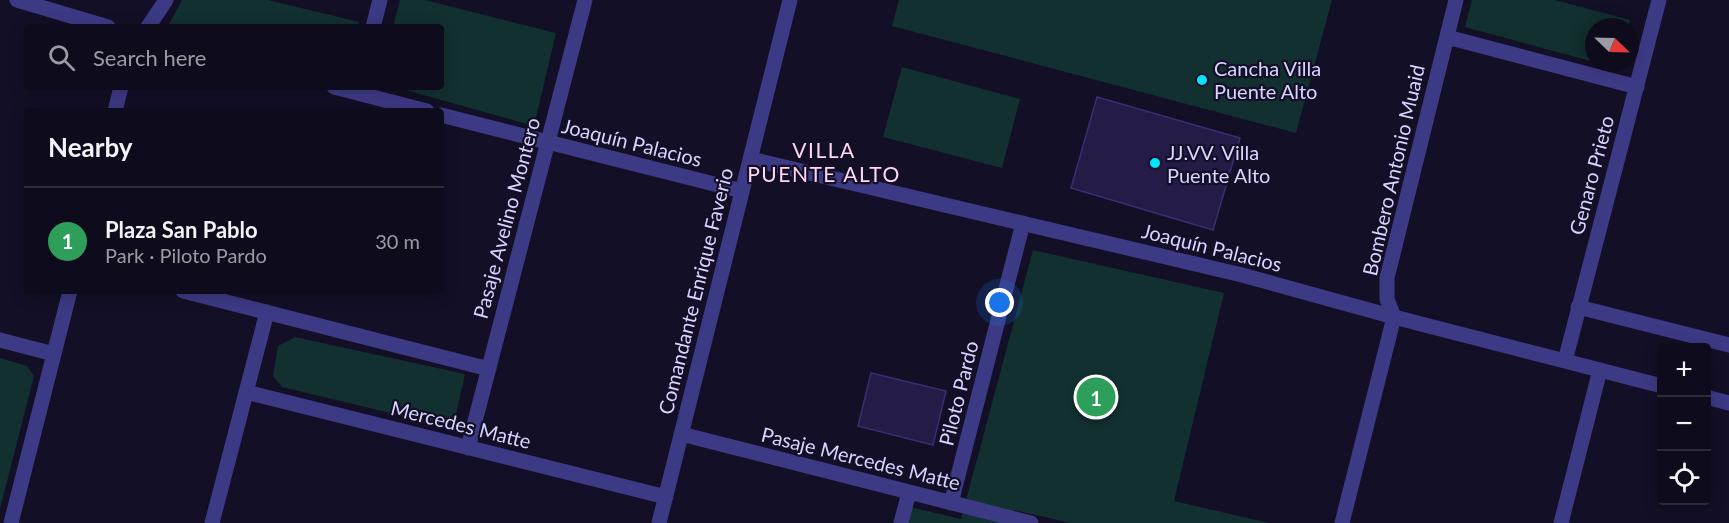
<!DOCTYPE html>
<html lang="en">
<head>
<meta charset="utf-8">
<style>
	:root { --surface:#0e0b1c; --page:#171425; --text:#f1f3f6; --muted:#9b9ba3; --line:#2e2b3b; --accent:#00e5ff }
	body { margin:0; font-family:Lato,sans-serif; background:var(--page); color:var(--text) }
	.controls { position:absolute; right:18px; bottom:18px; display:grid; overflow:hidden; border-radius:6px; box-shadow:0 3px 15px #0003 }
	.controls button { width:54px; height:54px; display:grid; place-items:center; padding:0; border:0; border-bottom:2px solid var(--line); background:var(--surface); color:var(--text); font:30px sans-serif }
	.compass { position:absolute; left:1585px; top:18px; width:54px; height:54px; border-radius:50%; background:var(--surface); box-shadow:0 3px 15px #0003; rotate:113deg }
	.you { position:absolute; left:1000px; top:303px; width:21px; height:21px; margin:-15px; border:4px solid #fff; border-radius:50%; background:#1a73e8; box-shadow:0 0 0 9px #1a73e833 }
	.badge { display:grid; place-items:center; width:39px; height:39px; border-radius:50%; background:var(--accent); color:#fff; font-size:20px; font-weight:700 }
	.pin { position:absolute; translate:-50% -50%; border:3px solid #fff; box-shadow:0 2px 6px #0006 }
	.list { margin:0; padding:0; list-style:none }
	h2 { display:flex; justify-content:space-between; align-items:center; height:78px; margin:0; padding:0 24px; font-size:26px }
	h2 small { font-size:20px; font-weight:400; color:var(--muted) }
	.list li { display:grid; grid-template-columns:39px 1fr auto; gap:18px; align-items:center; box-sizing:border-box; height:108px; padding:0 24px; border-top:2px solid var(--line) }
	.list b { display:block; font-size:22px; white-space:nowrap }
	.list p { margin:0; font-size:20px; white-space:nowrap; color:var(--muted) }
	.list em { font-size:20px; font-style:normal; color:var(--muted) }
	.icon { flex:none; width:33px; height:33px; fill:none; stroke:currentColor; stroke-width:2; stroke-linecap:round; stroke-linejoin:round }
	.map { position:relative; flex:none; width:1729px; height:523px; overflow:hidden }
	.search { position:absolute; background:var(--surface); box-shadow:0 3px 15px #0003; left:24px; top:24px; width:420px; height:66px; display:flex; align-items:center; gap:15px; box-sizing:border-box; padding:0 21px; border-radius:6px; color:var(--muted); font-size:22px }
	.panel { position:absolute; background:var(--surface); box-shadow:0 3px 15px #0003; left:24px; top:108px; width:420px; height:186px; border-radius:6px }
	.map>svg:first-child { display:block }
</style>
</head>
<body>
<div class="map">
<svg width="1729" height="523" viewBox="0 0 1729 523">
	<rect width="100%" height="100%" fill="#130f26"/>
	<!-- green -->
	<path fill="#12302f" d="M182,0h86l91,22 -1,5 -190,-1z
		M400,0h25l131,33 -22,93 -139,-39h46v-60h-48z
		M899,0h433l-36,133 -404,-107z
		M1472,0h83l75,20 -2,7h-34v35l-129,-35z
		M902,67l118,32 -18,69 -119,-31z
		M1033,250l191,43 -50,208 95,22h-198l-57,-13 -4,13h-104l4,-16 51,12z
		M295,337l170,37 -12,54 -171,-41 -9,-11 5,-30z
		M0,358l27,8 7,10 -34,133z"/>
	<!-- building -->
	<path fill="#241b47" stroke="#3b2d73" stroke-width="1.5" d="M1097,97l143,41 -27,92 -142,-42z
		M871,373l75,18 -13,54 -75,-19z"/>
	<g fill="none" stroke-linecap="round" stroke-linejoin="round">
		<!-- minor -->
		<path stroke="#3d3a85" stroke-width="15" d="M17,0l91,27
			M148,27l18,-27
			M373,27l7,-27
			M1447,37l190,50
			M334,87l93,24
			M115,111l6,-24
			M441,115l301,76
			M750,159l492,116 152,42 268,69
			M183,291l306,78
			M1578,307l151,38
			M0,340l54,14
			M1565,361l94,-361
			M246,392l420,105
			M1706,397l23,6
			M681,434l350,89
			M468,448l117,-448
			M951,503l72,-280
			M11,523l59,-232
			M212,523l55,-211
			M659,523l131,-523
			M901,523l8,-31
			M1342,523l52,-206 -7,-18v-21l69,-278
			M1561,523l39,-153"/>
	</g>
	<!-- markers -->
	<g fill="#00e5ff" stroke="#130f26" stroke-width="2">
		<circle cx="1202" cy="80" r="6"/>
		<circle cx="1155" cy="163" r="6"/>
	</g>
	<g text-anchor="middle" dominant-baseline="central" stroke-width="4.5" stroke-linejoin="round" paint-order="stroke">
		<!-- poi labels -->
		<g font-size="20" fill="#d9d4ff" stroke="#130f26" text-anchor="start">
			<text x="1214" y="68">Cancha Villa<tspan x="1214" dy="23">Puente Alto</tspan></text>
			<text x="1167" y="152">JJ.VV. Villa<tspan x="1167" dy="23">Puente Alto</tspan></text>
		</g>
		<!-- street labels -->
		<g font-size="20" fill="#d9d4ff" stroke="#130f26">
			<text transform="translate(632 142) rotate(14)">Joaquín Palacios</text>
			<text transform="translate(1393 170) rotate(-77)">Bombero Antonio Muaid</text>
			<text transform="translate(1591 175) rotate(-75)">Genaro Prieto</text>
			<text transform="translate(506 218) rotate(-75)">Pasaje Avelino Montero</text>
			<text transform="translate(1212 247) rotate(14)">Joaquín Palacios</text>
			<text transform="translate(695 291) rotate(-76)">Comandante Enrique Faverio</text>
			<text transform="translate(958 393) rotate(-76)">Piloto Pardo</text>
			<text transform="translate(461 424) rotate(14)">Mercedes Matte</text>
			<text transform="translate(861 458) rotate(14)">Pasaje Mercedes Matte</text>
		</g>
		<!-- neighbourhood labels -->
		<g font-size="21" letter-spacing="1.5" fill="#ffd6f0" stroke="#130f26">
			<text x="824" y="149">VILLA<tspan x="824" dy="24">PUENTE ALTO</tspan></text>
		</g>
	</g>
</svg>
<div class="controls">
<button>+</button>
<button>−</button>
<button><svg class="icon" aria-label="locate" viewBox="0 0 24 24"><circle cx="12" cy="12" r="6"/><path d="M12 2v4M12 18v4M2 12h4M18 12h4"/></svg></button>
</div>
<svg class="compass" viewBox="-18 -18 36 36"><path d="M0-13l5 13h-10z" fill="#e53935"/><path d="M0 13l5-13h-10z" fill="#9b9ba3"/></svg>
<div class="you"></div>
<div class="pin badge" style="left:1096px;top:397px;background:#2e9e5b">1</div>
<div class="search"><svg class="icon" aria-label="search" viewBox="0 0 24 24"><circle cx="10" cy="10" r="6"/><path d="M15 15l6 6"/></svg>Search here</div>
<section class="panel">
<h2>Nearby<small></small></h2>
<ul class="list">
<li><span class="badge" style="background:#2e9e5b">1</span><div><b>Plaza San Pablo</b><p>Park · Piloto Pardo</p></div><em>30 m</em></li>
</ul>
</section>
</div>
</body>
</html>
